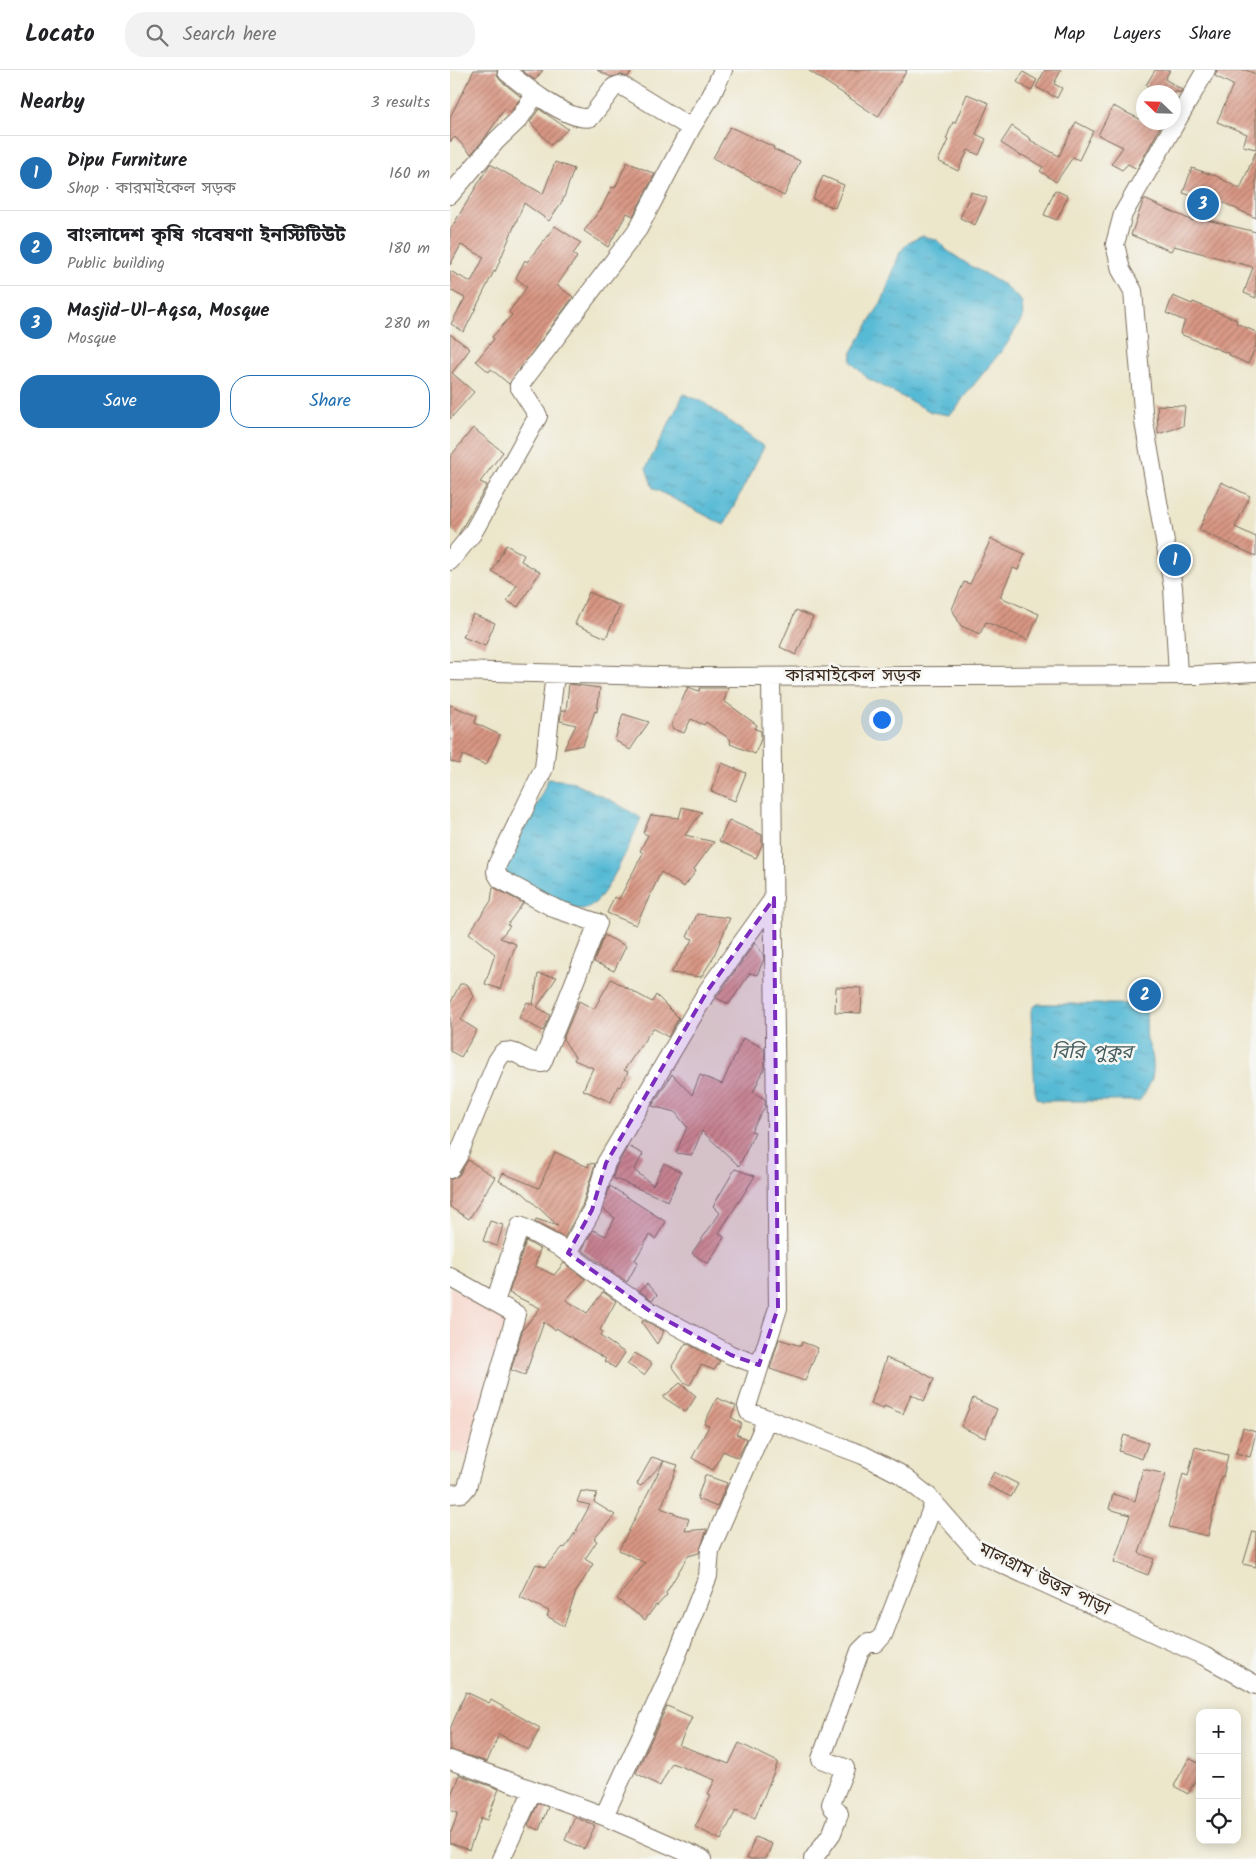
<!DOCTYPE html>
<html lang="en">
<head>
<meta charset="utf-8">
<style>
	:root { --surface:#fff; --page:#f2f2f2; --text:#202124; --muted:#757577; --line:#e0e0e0; --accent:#1f6fb2 }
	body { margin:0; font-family:Kalam,"Noto Sans Bengali",sans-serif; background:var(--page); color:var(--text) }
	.controls { position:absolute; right:15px; bottom:15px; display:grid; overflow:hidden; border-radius:10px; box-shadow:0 2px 12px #0003 }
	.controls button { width:45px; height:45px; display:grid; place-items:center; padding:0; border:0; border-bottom:1px solid var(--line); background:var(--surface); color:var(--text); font:25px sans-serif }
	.compass { position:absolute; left:686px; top:15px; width:45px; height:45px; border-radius:50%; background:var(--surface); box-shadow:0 2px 12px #0003; rotate:293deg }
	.you { position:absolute; left:431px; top:649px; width:18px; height:18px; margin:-12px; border:4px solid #fff; border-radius:50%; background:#1a73e8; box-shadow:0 0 0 8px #1a73e833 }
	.badge { display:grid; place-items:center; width:32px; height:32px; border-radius:50%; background:var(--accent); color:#fff; font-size:16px; font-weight:700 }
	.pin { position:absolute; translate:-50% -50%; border:2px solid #fff; box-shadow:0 1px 5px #0006 }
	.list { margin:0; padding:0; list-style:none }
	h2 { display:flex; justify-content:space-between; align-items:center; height:65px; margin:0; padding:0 20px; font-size:21px }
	h2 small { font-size:16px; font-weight:400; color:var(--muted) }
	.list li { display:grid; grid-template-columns:32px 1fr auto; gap:15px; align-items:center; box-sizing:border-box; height:75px; padding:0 20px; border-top:1px solid var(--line) }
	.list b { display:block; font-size:19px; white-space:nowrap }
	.list p { margin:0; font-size:16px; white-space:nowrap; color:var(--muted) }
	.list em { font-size:16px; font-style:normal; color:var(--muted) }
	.actions { display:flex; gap:10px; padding:15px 20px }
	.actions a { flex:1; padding:11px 0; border:1px solid var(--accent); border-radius:20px; text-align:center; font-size:18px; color:var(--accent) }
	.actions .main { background:var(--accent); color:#fff }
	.icon { flex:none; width:28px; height:28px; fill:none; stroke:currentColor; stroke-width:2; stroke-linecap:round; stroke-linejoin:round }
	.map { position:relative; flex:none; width:806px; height:1789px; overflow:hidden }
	header { display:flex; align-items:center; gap:30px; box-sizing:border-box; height:70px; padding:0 25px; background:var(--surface); border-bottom:1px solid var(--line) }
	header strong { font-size:24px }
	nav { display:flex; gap:28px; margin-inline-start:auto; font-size:18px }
	.search { width:350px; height:45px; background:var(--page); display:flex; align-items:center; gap:12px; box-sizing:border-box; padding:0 18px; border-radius:20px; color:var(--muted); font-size:19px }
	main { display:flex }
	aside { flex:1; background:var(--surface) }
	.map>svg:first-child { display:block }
</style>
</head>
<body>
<header>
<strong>Locato</strong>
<div class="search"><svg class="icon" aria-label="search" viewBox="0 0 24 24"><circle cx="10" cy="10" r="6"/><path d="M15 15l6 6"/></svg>Search here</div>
<nav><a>Map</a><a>Layers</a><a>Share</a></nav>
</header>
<main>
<aside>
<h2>Nearby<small>3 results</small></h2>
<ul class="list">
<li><span class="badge">1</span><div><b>Dipu Furniture</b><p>Shop · কারমাইকেল সড়ক</p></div><em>160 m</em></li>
<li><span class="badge">2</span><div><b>বাংলাদেশ কৃষি গবেষণা ইনস্টিটিউট</b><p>Public building</p></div><em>180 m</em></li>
<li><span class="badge">3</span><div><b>Masjid-Ul-Aqsa, Mosque</b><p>Mosque</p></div><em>280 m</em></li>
</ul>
<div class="actions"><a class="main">Save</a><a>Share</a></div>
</aside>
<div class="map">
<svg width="806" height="1789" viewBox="0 0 806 1789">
	<defs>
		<pattern id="water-ripples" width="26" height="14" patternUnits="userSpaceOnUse" patternTransform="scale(1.25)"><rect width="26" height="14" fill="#56bad5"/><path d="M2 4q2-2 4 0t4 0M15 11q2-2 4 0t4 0" fill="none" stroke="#4897ac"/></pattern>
		<pattern id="building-hatch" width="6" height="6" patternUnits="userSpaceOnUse" patternTransform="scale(1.25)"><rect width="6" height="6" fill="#d89683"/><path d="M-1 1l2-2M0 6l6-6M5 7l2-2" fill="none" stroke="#b07b6b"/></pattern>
	</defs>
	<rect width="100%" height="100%" fill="#f6f6f2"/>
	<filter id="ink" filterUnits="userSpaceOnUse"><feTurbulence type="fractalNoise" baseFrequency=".02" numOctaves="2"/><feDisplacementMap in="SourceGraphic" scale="10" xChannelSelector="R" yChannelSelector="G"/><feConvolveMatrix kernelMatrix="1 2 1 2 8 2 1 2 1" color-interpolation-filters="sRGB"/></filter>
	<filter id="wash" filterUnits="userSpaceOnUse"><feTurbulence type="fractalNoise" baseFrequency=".0096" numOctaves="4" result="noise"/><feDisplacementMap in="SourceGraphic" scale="20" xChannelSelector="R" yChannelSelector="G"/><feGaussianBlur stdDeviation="1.12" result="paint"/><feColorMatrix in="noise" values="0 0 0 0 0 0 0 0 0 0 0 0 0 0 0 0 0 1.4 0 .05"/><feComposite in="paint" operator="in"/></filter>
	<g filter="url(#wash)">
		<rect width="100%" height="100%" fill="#ece6cb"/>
		<!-- built -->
		<path fill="#f7d1c6" d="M0,1217l57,28 -40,142 -17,-6z"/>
		<!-- water -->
		<path fill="url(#water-ripples)" stroke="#48727a" d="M473,166l14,4 11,11 21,14 35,20 18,17 1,15 -16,27 -44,54 -6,10 -8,7 -18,-3 -64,-34 -16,-16 1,-10 31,-53 17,-47 9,-10z
			M234,324l19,8 61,45 -40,78 -71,-37 -7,-20z
			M98,709l22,2 44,21 27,16c-8,19 -35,83 -53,90 -3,1 -8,1 -12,1l-66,-29 -6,-10c13,-31 32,-60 44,-91z
			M588,934h107c3,11 0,23 2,35 2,8 6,15 6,23 2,15 -5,28 -14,39h-97l-5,-3 -2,-7 -4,-78 2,-6z"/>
		<g id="blocks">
			<!-- building -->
			<path fill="url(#building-hatch)" d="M24,0h23v5l3,5 21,17 -11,16 -5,-5 -20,30 -14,16 -16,-17 -5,5v-25z
				M71,0h22l-8,10z
				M147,0h35l-4,7 -6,-2 -11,2z
				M358,0h99l-29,47z
				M595,0h16l-7,14 8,4 -5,10 -21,-11z
				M705,0h15l-5,9 17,11 -1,2h-23l-12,-7z
				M767,0h29l10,4v75l-13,-3 4,-12 -30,-12 16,-37 -18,-9z
				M573,2l14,8 -6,11 -14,-9z
				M517,24l22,9 -13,31 10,5 -7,16 -11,-5 -10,21 -20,-10 10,-21 -2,-1 7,-17 2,1z
				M663,36l41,20 2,-4h7l-26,47 -9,-5 -6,6 -11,-6 12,-17 -25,-12z
				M89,39l29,20 -17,16 -21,-23z
				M626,52l17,9 -14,29 -6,-3 -17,25 -16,-11 3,-4 -21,-12 -1,1 -20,-13 11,-17 19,13 -1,1 29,16z
				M280,57l44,20 -1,2 27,12 -16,35 -71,-38z
				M806,81v67l-49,-23 -2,5 -22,-7 9,-25 24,8 24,13z
				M105,92l19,7 -11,31 -14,21 -25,-18 -29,69 -1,-1 -30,61 -13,-8 14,-26 -15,-8v-19l21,11 13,-25 -23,-12 -11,20v-35l40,-66 53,30z
				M177,92l28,12 -22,42 -6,-3 -19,34 -24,-16 17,-22 11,-22 3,1z
				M373,106l21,9 -9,23 -22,-9z
				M605,120l13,6 -11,24 -13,-5z
				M521,122l16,6 -12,27 -15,-7z
				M694,129l49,22 2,-4 61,15v66l-12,-5 9,-26 -79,-21 -3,5 -40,-16z
				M105,156l26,17 -8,11 4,3 -20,28 16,12 -64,87 -18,-15 -2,3 -13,-11 18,-22 -2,-2 20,-22 -3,-3 18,-25 -11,-9 9,-18 2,2z
				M723,226l19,8 1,-2 44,18 -1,3 20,9v14l-8,18 -19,-9 1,-1 -50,-20 5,-13 -19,-8z
				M0,264l20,15 -18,24 22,19 -24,27z
				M707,335l28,1 -2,20 -25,8z
				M23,358l30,24 -23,30 7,3 -29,50 -8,-7v-71z
				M771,412l29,14 -15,31 21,10v19l-57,-26z
				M541,469l34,15 -7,16 -5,-2 -13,29 39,17 -11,26 -42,-18 -6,12 -19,-8 -9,-17 12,-27 6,2z
				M56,475l18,10 -3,6 19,11 -22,35 -11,-6 10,-16 -25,-13z
				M139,522l31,14 -14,32 -31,-14z
				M346,540l17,7 -17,38 -16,-8z
				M23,544l22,9 -10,23 -22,-9z
				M119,614l31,4 -3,24 -2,-1 -12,34 -19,4 12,-24 -16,-4 2,-11 4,1z
				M238,617l11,4 1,-3h28l-4,13 33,24 -2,4 6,2v8l-6,15 -25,-10 1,-4 -25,-18 -2,3 -13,-6 -7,14 -12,-5v-5z
				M0,635l27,11 -2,7 25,12 -14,30 -23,-10 -4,9 -9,-3z
				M173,644l26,8 -19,28 -15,-10z
				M272,693l24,10 -11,28 -24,-10z
				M232,737l20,5 -17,23 29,7 -20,27 2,2 -12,16 -23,-15 -25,53 -29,-12 7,-16 5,2 24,-46 -3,-2 8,-16 -5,-2 8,-18 28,3z
				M279,750l33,15v10l-6,13 -37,-17z
				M43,817l30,16 -16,22 3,1 -10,12 16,6 -16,45 -15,-5 10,-30 -26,-21 22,-32z
				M247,844l33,4 -18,42 -11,17 -30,-4 22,-34 -6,-2z
				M154,865l22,11 -12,25 -20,-9z
				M305,873l8,11 1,5 -7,16 -7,-2 -21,31 -13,-6z
				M88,904l19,3 -20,30 13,8 -7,16 -24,-13 8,-16 6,3z
				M161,909l41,23 4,-7 23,23 -11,19 -15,-9 -29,42 4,2 -8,15 -2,-1 -7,16 -28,-12 10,-22 -19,-8 1,-3 -12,-18 16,-38 15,8z
				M10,914h7l7,12 -13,24 16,10 -16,27 -11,-6v-47z
				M386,917l26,1 -1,25 -26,-1z
				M293,968l21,10 1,19 -12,25 12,7v8l-14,24 4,1 -16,34 -37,-35 -10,24 -16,-2 11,-26 -12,-15 -23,-6 20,-32 20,21 8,-20 22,9z
				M178,1076l15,8 -9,16 19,15 11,-22 17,9 -13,29 -55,-23 3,-11z
				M105,1082l33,15 1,-4 6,1 -13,42 -18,32 -29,-16 1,-3 22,7 -35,-33 -24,-12 4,-8 36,15z
				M18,1090l27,17 -26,42 -19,-12v-27l9,-5z
				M285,1099l20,7 -36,57 5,4 -16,27 -16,-11 28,-40 -7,-7z
				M160,1116l56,36 -11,17 -5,-4 -15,25 3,2 -11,20 -45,-32 11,-20 13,6 9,-18 -12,-9z
				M40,1151l13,4 -6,21 -14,-5z
				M76,1171l14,8 -5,17 19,9 10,-12 21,16 -19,21 21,13 16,-21 13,9 -16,29 3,2 -3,4 25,17 -10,15 -11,-7 2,-2 -50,-31 -1,2 -11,-8 -19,53 -14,-5 12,-42h1l16,-20 -31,-15z
				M197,1214l10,11 -5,5 -13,-9z
				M193,1250l21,11 -7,13 -15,-21z
				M329,1269l22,7 1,-4 16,6 -13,33 -35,-12z
				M236,1273l34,18 -6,9 -13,-5 -11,20 -6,-3 -12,-16z
				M185,1283l17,11 -8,11 -17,-11z
				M436,1288l32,12 16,9 -10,22 -13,-7 -8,20 -19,-8 -1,3 -12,-5z
				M230,1313l16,13 -10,16 -23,-15z
				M267,1328l19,8 -5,11 11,7 -6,10 11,5 -9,19 -15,-7 -10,19 -21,-12 17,-32 -5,-2z
				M523,1328l24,11 -12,29 -24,-11z
				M793,1358l13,4 -6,25 -14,-4z
				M674,1365l24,8 -6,16 -23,-8z
				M745,1377l33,8 -5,22 -2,-1 -13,60 -39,-9 14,-53 5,2z
				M202,1387l12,4 -23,25 -4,-2z
				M214,1391l14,4 -17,43 28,11 -4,12 22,-2 -8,24 -11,3 -22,37 1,2 -10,11 -1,-1 -11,15 -28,-21 28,-36 -26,-13z
				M693,1399l23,5 -27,79 15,6 -6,16 -34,-13 16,-47 -21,-6 4,-15 22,7z
				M544,1402l24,12 -7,13 -24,-12z
				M255,1405l22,8 -10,24 -20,-8z
				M131,1421l16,2 -3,9 21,13 -21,24 3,2 -12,18 8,5 -17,28 -12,34 -17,-10 2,-5 -29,-14 16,-33 9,3 18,-20 2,1 11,-17 14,-26 -13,-3z
				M803,1461l3,1v35l-13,-3z
				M16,1622l23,11 2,-3 49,28 -11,22 -30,-16 -12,28 -37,-12v-21z
				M217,1636l25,11 -13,28 50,19 10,-21 39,19 -23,56 -19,-8 -15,30 -26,-13 16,-31 -3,-2 7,-14 -43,-17 -12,23 -24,-13z
				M739,1688l11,6v8l-12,22 -14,-8z
				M9,1705l40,14 -12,31 -6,-2 -12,32 -19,-7v-8l8,-22 -8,-3v-12z
				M88,1733l10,4 -9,23 -11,-4z
				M125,1747l20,9 -11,23 -19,-9z
				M305,1767l17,7 -6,15h-19z"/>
		</g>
	</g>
	<g filter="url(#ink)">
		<use href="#blocks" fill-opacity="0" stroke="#796c5b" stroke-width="1"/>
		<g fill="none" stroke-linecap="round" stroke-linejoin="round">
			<defs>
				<path id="minor" d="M57,2c16,13 64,52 84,45l23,-30 5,-2 7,3 65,40
					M0,125l46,-54 23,-22 16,-24
					M0,491l22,-27 66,-118 -19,-30 119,-157 53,-101 20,-32 12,-26
					M0,601l250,6 498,-2 58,-3
					M728,605l-5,-88 -29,-165 -11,-131 -12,-21 -6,-26 8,-30 83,-144
					M321,607l7,631 -31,98 2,6 114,43 37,19 28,22 50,57 226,103 52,29
					M0,1099l8,-13 39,-95 6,-9c16,-3 23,12 39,11l56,-140 -42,-14 -56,-30 -4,-7 1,-7 47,-97 11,-94
					M118,1183l24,-43 14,-47 102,-173 66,-92
					M0,1207l66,37 -49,173 -5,6 -12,1
					M45,1232l25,-76 38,20 42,31 51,35 80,43 28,10
					M0,1690l154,56 98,43
					M154,1746l64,-138 40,-102 2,-26 57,-131
					M51,1789l32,-69
					M363,1789l19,-26 7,-19 -1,-3 -5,-3 -2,-4 14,-36 -24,-9 39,-108 8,-8h8l7,-8 51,-132"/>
			</defs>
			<!-- minor casing -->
			<use href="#minor" stroke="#796c5b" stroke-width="20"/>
			<!-- minor -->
			<use href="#minor" stroke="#fff" stroke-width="18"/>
		</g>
	</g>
	<!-- marked area -->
	<path fill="#7b2cbf" fill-opacity="0.2" stroke="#7b2cbf" stroke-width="4" stroke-dasharray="10 6" stroke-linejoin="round" d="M324,828l4,410 -19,57 -28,-10 -80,-43 -83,-59 24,-43 14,-47 102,-173z"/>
	<g text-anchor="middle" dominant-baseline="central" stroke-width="5" stroke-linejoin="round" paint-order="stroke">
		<!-- street labels -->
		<g font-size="18" fill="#3b2a1e" stroke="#f6f6f2">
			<text x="403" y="606">কারমাইকেল সড়ক</text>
			<text transform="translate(594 1510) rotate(26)">মালগ্রাম উত্তর পাড়া</text>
		</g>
		<!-- water labels -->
		<g font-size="19" font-style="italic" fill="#445c5e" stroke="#f6f6f2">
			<text x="642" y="983">বিরি পুকুর</text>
		</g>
	</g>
</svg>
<div class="controls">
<button>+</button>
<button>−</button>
<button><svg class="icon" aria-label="locate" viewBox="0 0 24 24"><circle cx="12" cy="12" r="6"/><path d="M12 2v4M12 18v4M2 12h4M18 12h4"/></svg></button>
</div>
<svg class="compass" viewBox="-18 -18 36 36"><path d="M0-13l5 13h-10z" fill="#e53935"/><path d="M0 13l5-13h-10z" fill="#757577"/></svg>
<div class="you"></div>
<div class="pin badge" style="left:725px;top:490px">1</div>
<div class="pin badge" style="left:695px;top:925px">2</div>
<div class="pin badge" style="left:753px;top:134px">3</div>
</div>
</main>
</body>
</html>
